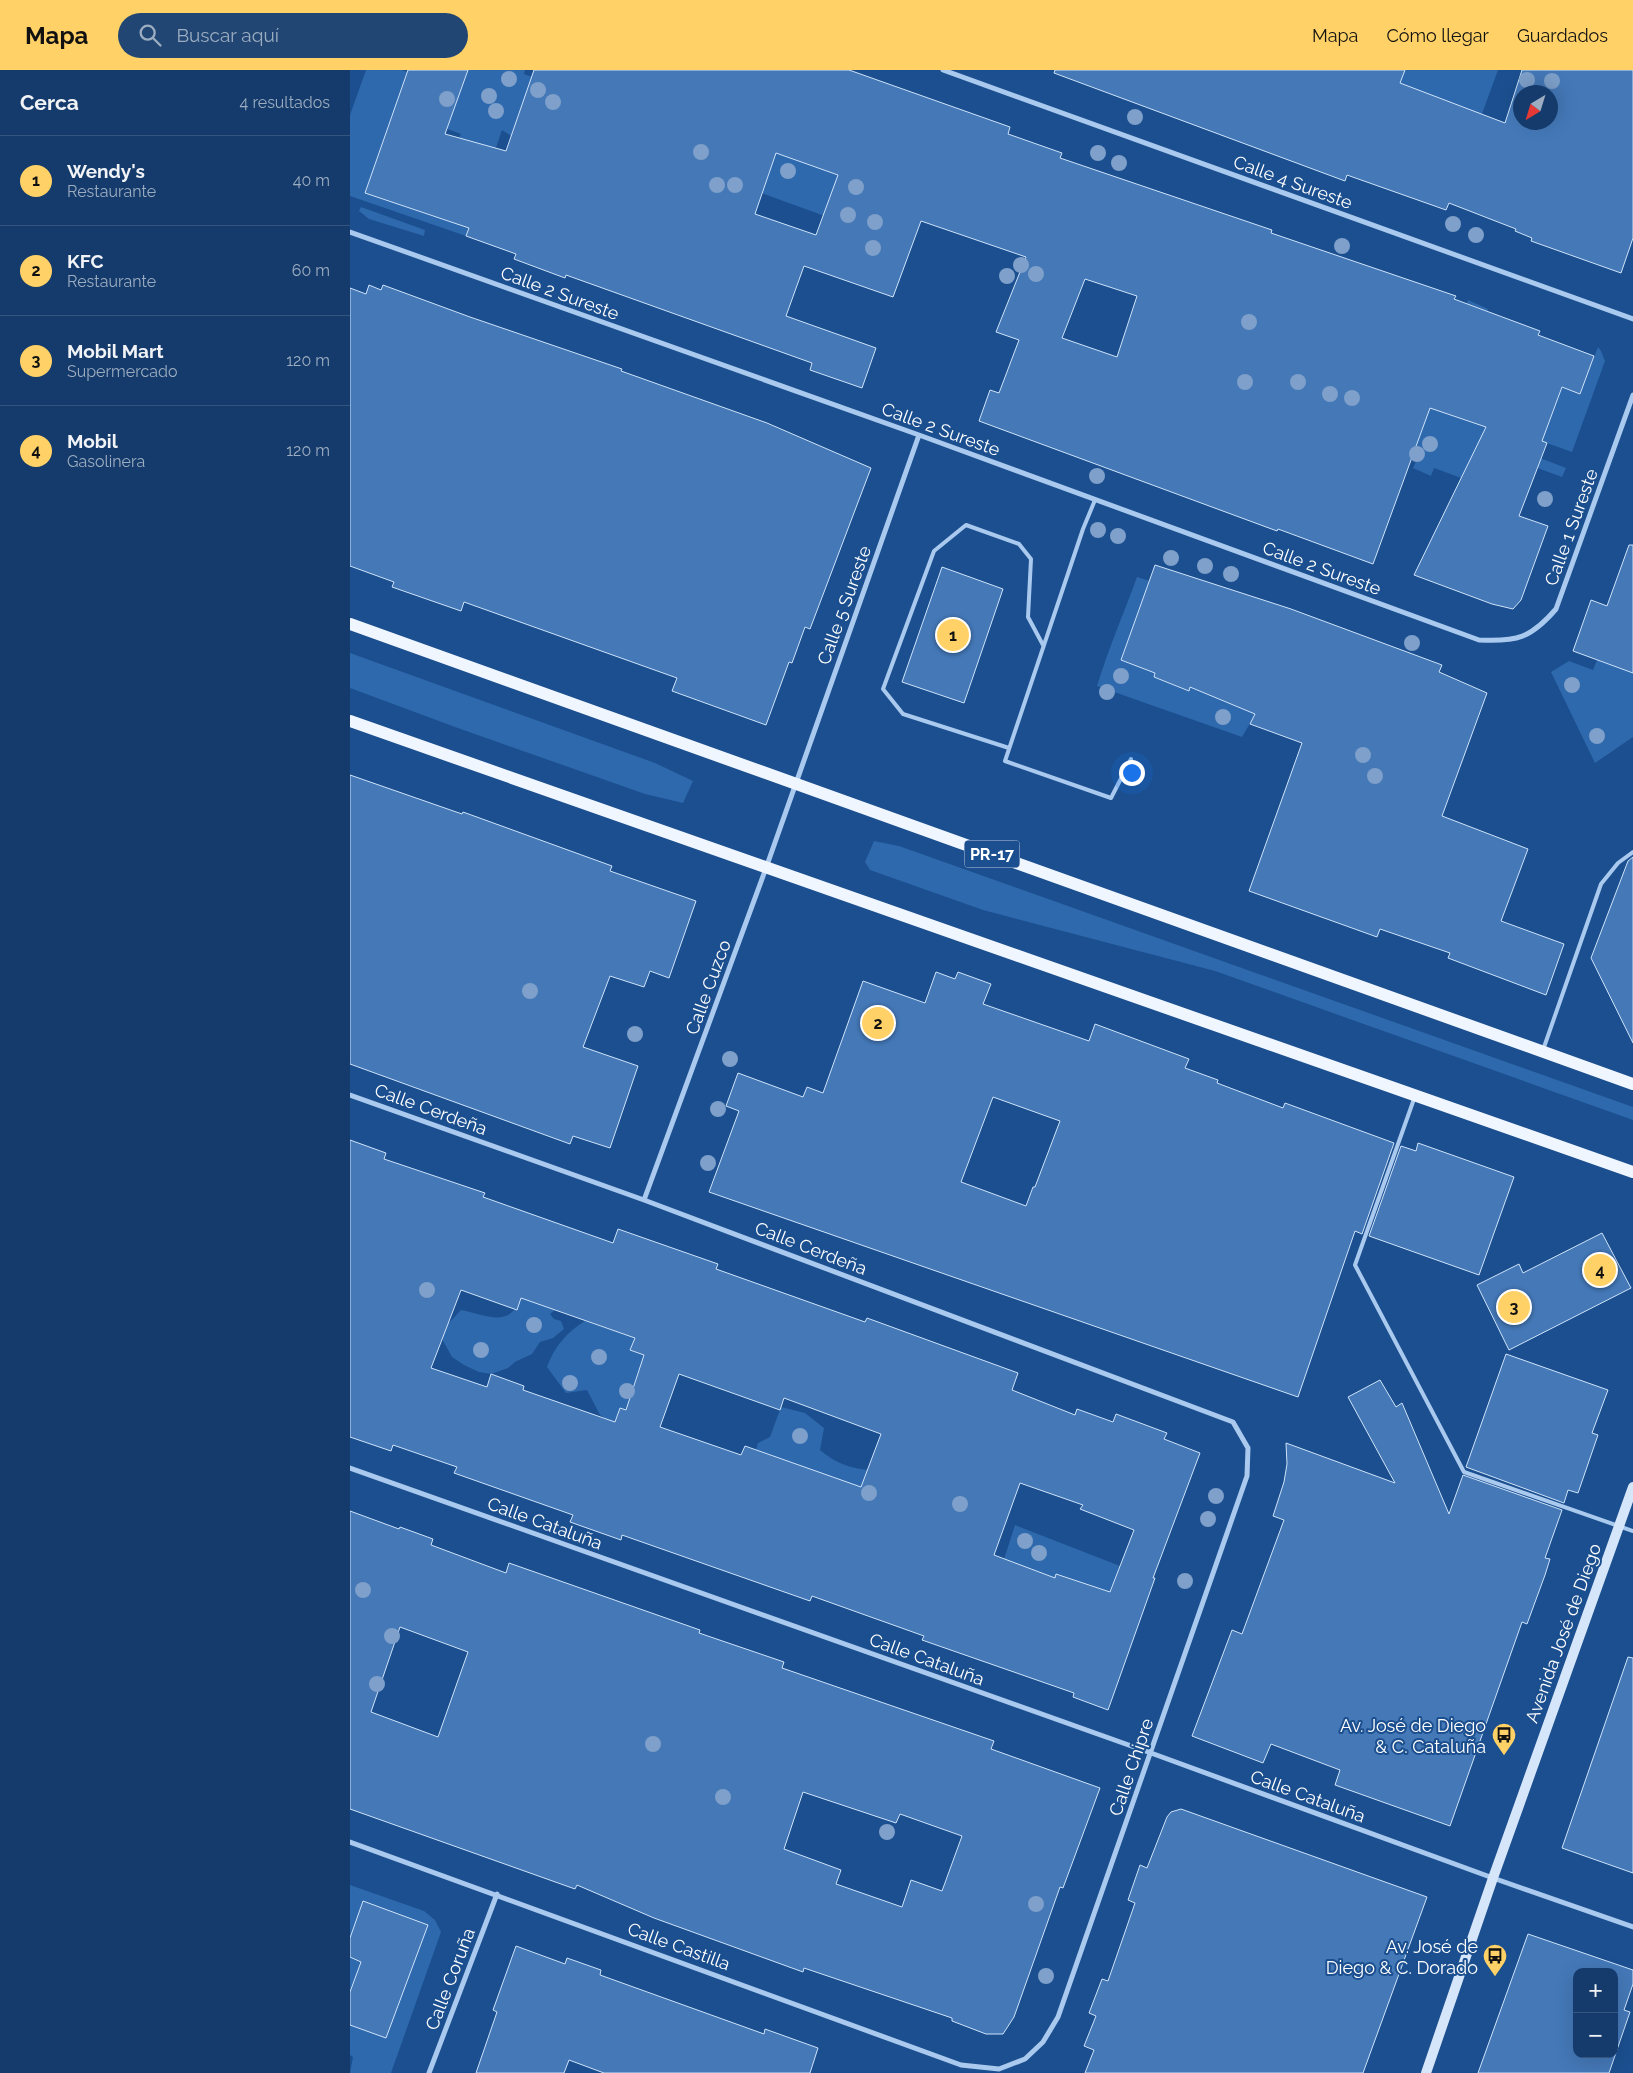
<!DOCTYPE html>
<html lang="es">
<head>
<meta charset="utf-8">
<style>
	:root { --surface:#143b6b; --page:#214673; --text:#f1f3f6; --muted:#9dadc1; --line:#33557e; --accent:#ffd166 }
	body { margin:0; font-family:Raleway,sans-serif; background:var(--page); color:var(--text) }
	.controls { position:absolute; right:15px; bottom:15px; display:grid; overflow:hidden; border-radius:10px; box-shadow:0 5px 20px #0002 }
	.controls button { width:45px; height:45px; display:grid; place-items:center; padding:0; border:0; border-bottom:1px solid var(--line); background:var(--surface); color:var(--text); font:25px sans-serif }
	.compass { position:absolute; left:1163px; top:15px; width:45px; height:45px; border-radius:50%; background:var(--surface); box-shadow:0 5px 20px #0002; rotate:218deg }
	.you { position:absolute; left:781px; top:702px; width:18px; height:18px; margin:-12px; border:4px solid #fff; border-radius:50%; background:#1a73e8; box-shadow:0 0 0 8px #1a73e833 }
	.badge { display:grid; place-items:center; width:32px; height:32px; border-radius:50%; background:var(--accent); color:#111; font-size:16px; font-weight:700 }
	.pin { position:absolute; translate:-50% -50%; border:2px solid #fff; box-shadow:0 1px 5px #0006 }
	.list { margin:0; padding:0; list-style:none }
	h2 { display:flex; justify-content:space-between; align-items:center; height:65px; margin:0; padding:0 20px; font-size:21px }
	h2 small { font-size:16px; font-weight:400; color:var(--muted) }
	.list li { display:grid; grid-template-columns:32px 1fr auto; gap:15px; align-items:center; box-sizing:border-box; height:90px; padding:0 20px; border-top:1px solid var(--line) }
	.list b { display:block; font-size:19px; white-space:nowrap }
	.list p { margin:0; font-size:16px; white-space:nowrap; color:var(--muted) }
	.list em { font-size:16px; font-style:normal; color:var(--muted) }
	.icon { flex:none; width:28px; height:28px; fill:none; stroke:currentColor; stroke-width:2; stroke-linecap:round; stroke-linejoin:round }
	.map { position:relative; flex:none; width:1283px; height:2003px; overflow:hidden }
	header { display:flex; align-items:center; gap:30px; box-sizing:border-box; height:70px; padding:0 25px; background:var(--accent); color:#111 }
	header strong { font-size:24px }
	nav { display:flex; gap:28px; margin-inline-start:auto; font-size:18px }
	.search { width:350px; height:45px; background:var(--page); display:flex; align-items:center; gap:12px; box-sizing:border-box; padding:0 18px; border-radius:28px; color:var(--muted); font-size:19px }
	main { display:flex }
	aside { flex:1; background:var(--surface) }
	.map>svg:first-child { display:block }
</style>
</head>
<body>
<header>
<strong>Mapa</strong>
<div class="search"><svg class="icon" aria-label="search" viewBox="0 0 24 24"><circle cx="10" cy="10" r="6"/><path d="M15 15l6 6"/></svg>Buscar aquí</div>
<nav><a>Mapa</a><a>Cómo llegar</a><a>Guardados</a></nav>
</header>
<main>
<aside>
<h2>Cerca<small>4 resultados</small></h2>
<ul class="list">
<li><span class="badge">1</span><div><b>Wendy's</b><p>Restaurante</p></div><em>40 m</em></li>
<li><span class="badge">2</span><div><b>KFC</b><p>Restaurante</p></div><em>60 m</em></li>
<li><span class="badge">3</span><div><b>Mobil Mart</b><p>Supermercado</p></div><em>120 m</em></li>
<li><span class="badge">4</span><div><b>Mobil</b><p>Gasolinera</p></div><em>120 m</em></li>
</ul>
</aside>
<div class="map">
<svg width="1283" height="2003" viewBox="0 0 1283 2003">
	<rect width="100%" height="100%" fill="#1b4f8f"/>
	<!-- green -->
	<path fill="#2e69ad" fill-rule="evenodd" d="M16,0h36l58,21 8,-21h57l-1,4 49,18 -52,17 -10,27 -9,-6 -36,106 -116,-40v-81zM42,45l36,7 33,12 -2,4 3,1 -27,78 -70,-24z
		M1051,0h97l-16,44 -87,-18 9,-25z
		M426,83l99,35 -12,42 -102,-37z
		M11,137l64,23 -1,6 -55,-17 -10,-8z
		M1118,230l20,9 -4,11 -16,101 18,6 -2,6 63,-6 15,-40 18,6 18,-46 3,4 4,10 -33,91 -31,-11 -6,15 31,12 -4,9 -68,-25 -1,7 -20,-6 -9,26 -30,-11 -3,8 -18,-8 5,-11 -6,-5 46,-117z
		M787,507l13,4 -29,79 34,13 -1,4 34,14 4,-8 27,13 -1,3 19,7 22,2 -17,29 -145,-51c11,-37 27,-73 40,-109z
		M0,583l305,110 38,18 -10,22 -38,-9 -190,-67 -105,-39z
		M1247,590l36,13v64l-38,26 -44,-91 18,-11 24,9z
		M524,771l25,5 734,261v13l-418,-149 -232,-61 -113,-40 -5,-8z
		M171,1227l34,13 -5,4 4,5 7,2 3,8 -11,9 -13,4 -8,12 -17,8 -7,6 -17,6 -12,-2 -15,-7 -12,-8 -10,-18 6,-15 13,-14c26,5 49,19 60,-13z
		M235,1251l50,17 -5,12 14,5 3,62 -27,-9 -6,16 -14,-9 -13,-25 -21,3 -19,-26c7,-20 20,-35 38,-46z
		M431,1337l24,6 19,15 -4,22c15,13 31,19 51,20l15,38 -130,-58 2,-7 12,-6z
		M665,1455l105,41 -10,26 -53,-18 -3,7 -50,-22z
		M0,1815l74,26 11,9 6,12 -50,141h-41l3,-16 -3,-2z"/>
	<!-- building -->
	<path fill="#4478b7" stroke="#cfe3fa" fill-rule="evenodd" d="M58,0h60l-23,64 61,17 28,-81h315l161,57 -2,7 54,19 -2,5 212,72 -1,3 185,63 -2,3 86,32 -2,4 56,21 -14,38 -18,-7 -20,54 5,2 -28,73 29,10 -27,74 -8,9 -21,-5 -78,-29 72,-148 -56,-19 -57,156 -95,-35 -1,2 -298,-110 11,-31 9,3 20,-53 -23,-8 30,-75 -105,-36 -28,76 -89,-31 -18,50 90,32 -14,40 -52,-18 2,-7 -246,-88 -1,3 -51,-19 2,-5 -50,-18 3,-8 -104,-35zM426,83l62,22 -22,60 -61,-21zM735,209l52,17 -20,61 -55,-19z
		M705,0h350l-5,13 105,40 17,-53h111v168l-12,35 -90,-32 1,-3 -17,-7 1,-2 -67,-26 -3,7 -99,-35 -2,6 -291,-108zM1170,22h30v30h-30z
		M19,215l12,5 2,-5 87,32 152,52 -1,2 146,52 104,45 -61,161 -5,-2 -13,36 -3,-1 -23,63 -94,-34 5,-13 -213,-76 -3,9 -69,-24 2,-5 -44,-16v-278l16,6z
		M1279,475h4v128l-60,-22 18,-51 16,6z
		M805,495l136,44 151,56 -3,7 48,21 -45,123 86,33 -27,72 63,23 -18,51 -98,-37 2,-5 -70,-24 -3,8 -128,-46 53,-148 -52,-19 5,-10 -65,-27 -1,4 -35,-14 1,-4 -34,-13z
		M592,497l61,22 -39,114 -62,-21z
		M0,705l112,39 1,-2 149,54 -2,5 86,30 -27,77 -19,-7 -6,16 -34,-11 -27,71 55,19 -28,82 -37,-12 -3,8 -220,-80z
		M1283,787v186l-42,-85 37,-97z
		M586,902l19,7 3,-7 33,12 -8,20 106,37 6,-17 94,35 -4,9 33,12 -1,3 66,25 2,-5 109,40 -32,91 -7,-3 -57,166 -589,-205 30,-81 -13,-5 12,-33 65,24 4,-10 16,6 40,-112 62,22zM643,1027l67,24 -25,66h-2l-7,19 -65,-24z
		M0,1070l36,13 -2,6 101,34 -2,4 130,46 5,-14 100,35 -2,5 149,53 2,-4 151,55 -6,17 63,25 2,-6 36,13 3,-8 51,19 -3,6 36,14 -47,125h2l-47,132 -35,-13 1,-4 -152,-53 2,-4 -112,-40 -2,5 -188,-66 -1,5 -51,-18 3,-7 -119,-42 3,-6 -64,-22 -2,6 -41,-14zM111,1220l56,20 4,-12 114,40 -5,12 14,5 -18,55 -6,-2 -5,14 -92,-32 1,-4 -33,-12 -4,13 -56,-19zM329,1304l101,36 4,-12 97,36 -20,53 -116,-41 -4,9 -81,-28zM670,1413l63,22 -3,4 54,21 -24,62 -54,-18 -1,4 -61,-23z
		M1068,1073l96,34 -35,98 -110,-39 32,-90 15,5z
		M1252,1163l29,55 -122,62 -32,-65 42,-21 4,9z
		M1156,1284l102,36 -16,43 6,2 -20,58 -10,-3 -4,13 -98,-36z
		M1030,1310l16,27 6,-4 47,111 14,-39 99,35 -17,48 5,1 -5,16 -18,49 -5,-2 -72,204 -115,-41 5,-15 -69,-26 -8,19 -71,-27 40,-106 10,4 42,-114 -11,-4 11,-34 3,-18 -1,-21 109,40 -47,-86z
		M0,1441l49,18 1,-2 33,12 -2,6 75,28 3,-10 191,67 -1,3 85,29 -2,6 212,73 -3,8 109,39 -37,100 -3,-1 -46,130 -11,17h-17l-34,-13v-3l-148,-50 -1,4 -149,-54 -77,-33 -2,4 -225,-80zM50,1557l68,25 -30,85 -67,-25zM453,1722l93,31 4,-9 62,22 -20,55 -31,-11 -9,27 -66,-23 5,-14 -57,-21z
		M1278,1587l5,1v215l-71,-25z
		M831,1739l246,88 -64,176h-278l9,-23 -10,-4 12,-30 -7,-3 13,-34 6,2 27,-78 -7,-3 12,-35 7,3 20,-51 4,-5z
		M13,1831l65,24 -42,113 -36,-13v-33l11,-30 -11,-5v-19z
		M1178,1864l105,36v14l-9,26 6,2 -21,61h-131zM1227,1902h37v82h-37z
		M166,1876l49,18 2,-6 34,12 -1,5 164,59 1,-5 53,19 -8,25h-206l-35,-13 -5,13h-88l21,-61 -4,-2z"/>
	<g fill="none" stroke-linecap="round" stroke-linejoin="round">
		<!-- lane -->
		<path stroke="#a9c9ee" stroke-width="4" d="M745,430l-12,29 -78,232 106,37 20,-39
			M659,678l-106,-34 -20,-25 51,-138 32,-26 53,19 12,15 -3,58 15,28
			M1193,980l58,-166 17,-21 15,-11
			M1064,1029l-59,166 109,207 169,59"/>
		<!-- street -->
		<path stroke="#a9c9ee" stroke-width="5" d="M593,0l690,249
			M0,162l569,203 560,205c38,2 52,-2 77,-31l77,-214
			M0,1025l294,105 589,222 15,26 -1,28 -189,541 -15,25 -18,17 -26,10 -38,-4 -611,-223
			M294,1130l122,-332 153,-433
			M0,1398l801,285 342,125 140,49
			M79,2003l68,-179"/>
		<!-- secondary -->
		<path stroke="#d6e6fa" stroke-width="10" d="M1076,2003l67,-195 140,-391"/>
		<!-- primary -->
		<path stroke="#f0f6ff" stroke-width="12" d="M0,554l1283,460
			M0,651l1283,451"/>
	</g>
	<!-- trees -->
	<g fill="#7ea0ca">
		<circle cx="159" cy="9" r="8"/>
		<circle cx="1177" cy="10" r="8"/>
		<circle cx="1202" cy="11" r="8"/>
		<circle cx="188" cy="20" r="8"/>
		<circle cx="139" cy="26" r="8"/>
		<circle cx="97" cy="29" r="8"/>
		<circle cx="203" cy="32" r="8"/>
		<circle cx="146" cy="41" r="8"/>
		<circle cx="785" cy="47" r="8"/>
		<circle cx="351" cy="82" r="8"/>
		<circle cx="748" cy="83" r="8"/>
		<circle cx="769" cy="93" r="8"/>
		<circle cx="438" cy="101" r="8"/>
		<circle cx="367" cy="115" r="8"/>
		<circle cx="385" cy="115" r="8"/>
		<circle cx="506" cy="117" r="8"/>
		<circle cx="498" cy="145" r="8"/>
		<circle cx="525" cy="152" r="8"/>
		<circle cx="1103" cy="154" r="8"/>
		<circle cx="1126" cy="165" r="8"/>
		<circle cx="992" cy="176" r="8"/>
		<circle cx="523" cy="178" r="8"/>
		<circle cx="671" cy="195" r="8"/>
		<circle cx="686" cy="204" r="8"/>
		<circle cx="657" cy="206" r="8"/>
		<circle cx="899" cy="252" r="8"/>
		<circle cx="895" cy="312" r="8"/>
		<circle cx="948" cy="312" r="8"/>
		<circle cx="980" cy="324" r="8"/>
		<circle cx="1002" cy="328" r="8"/>
		<circle cx="1080" cy="374" r="8"/>
		<circle cx="1067" cy="384" r="8"/>
		<circle cx="747" cy="406" r="8"/>
		<circle cx="1195" cy="429" r="8"/>
		<circle cx="748" cy="460" r="8"/>
		<circle cx="768" cy="466" r="8"/>
		<circle cx="821" cy="488" r="8"/>
		<circle cx="855" cy="496" r="8"/>
		<circle cx="881" cy="504" r="8"/>
		<circle cx="1062" cy="573" r="8"/>
		<circle cx="771" cy="606" r="8"/>
		<circle cx="1222" cy="615" r="8"/>
		<circle cx="757" cy="622" r="8"/>
		<circle cx="873" cy="647" r="8"/>
		<circle cx="1247" cy="666" r="8"/>
		<circle cx="1013" cy="685" r="8"/>
		<circle cx="1025" cy="706" r="8"/>
		<circle cx="180" cy="921" r="8"/>
		<circle cx="285" cy="964" r="8"/>
		<circle cx="380" cy="989" r="8"/>
		<circle cx="368" cy="1039" r="8"/>
		<circle cx="358" cy="1093" r="8"/>
		<circle cx="77" cy="1220" r="8"/>
		<circle cx="184" cy="1255" r="8"/>
		<circle cx="131" cy="1280" r="8"/>
		<circle cx="249" cy="1287" r="8"/>
		<circle cx="220" cy="1313" r="8"/>
		<circle cx="277" cy="1321" r="8"/>
		<circle cx="450" cy="1366" r="8"/>
		<circle cx="519" cy="1423" r="8"/>
		<circle cx="866" cy="1426" r="8"/>
		<circle cx="610" cy="1434" r="8"/>
		<circle cx="858" cy="1449" r="8"/>
		<circle cx="675" cy="1471" r="8"/>
		<circle cx="689" cy="1483" r="8"/>
		<circle cx="835" cy="1511" r="8"/>
		<circle cx="13" cy="1520" r="8"/>
		<circle cx="42" cy="1566" r="8"/>
		<circle cx="27" cy="1614" r="8"/>
		<circle cx="303" cy="1674" r="8"/>
		<circle cx="373" cy="1727" r="8"/>
		<circle cx="537" cy="1762" r="8"/>
		<circle cx="686" cy="1834" r="8"/>
		<circle cx="696" cy="1906" r="8"/>
	</g>
	<!-- icons -->
	<defs>
		<symbol id="bus-pin" viewBox="-11 -11 22 30"><path d="M0 17L-7.5 6A9.5 9.5 0 1 1 7.5 6Z" fill="#ffd166" stroke="#1b4f8f"/><path d="M-5-6H5V4H4V6H2V4H-2V6H-4V4H-5ZM-3.5-4V0h7V-4ZM-3.5 1.2v1.5H-2V1.2ZM2 1.2v1.5H3.5V1.2Z" fill="#111"/></symbol>
	</defs>
	<g fill-rule="evenodd">
		<use href="#bus-pin" x="1140" y="1651" width="28" height="38"/>
		<use href="#bus-pin" x="1131" y="1872" width="28" height="38"/>
	</g>
	<g text-anchor="middle" dominant-baseline="central" stroke-width="4" stroke-linejoin="round" paint-order="stroke">
		<!-- shield labels -->
		<rect fill="#1b4f8f" stroke="#bbcadd" stroke-width="1" x="614.5" y="770.5" width="55" height="27" rx="4"/>
		<g font-size="16" font-weight="bold" fill="#fff">
			<text x="642" y="784">PR-17</text>
		</g>
		<!-- street labels -->
		<g font-size="18" fill="#fff" stroke="#1b4f8f">
			<text transform="translate(943 112) rotate(20)">Calle 4 Sureste</text>
			<text transform="translate(210 223) rotate(20)">Calle 2 Sureste</text>
			<text transform="translate(591 359) rotate(20)">Calle 2 Sureste</text>
			<text transform="translate(1221 457) rotate(-70)">Calle 1 Sureste</text>
			<text transform="translate(972 498) rotate(20)">Calle 2 Sureste</text>
			<text transform="translate(494 535) rotate(-70)">Calle 5 Sureste</text>
			<text transform="translate(358 917) rotate(-70)">Calle Cuzco</text>
			<text transform="translate(81 1039) rotate(20)">Calle Cerdeña</text>
			<text transform="translate(461 1178) rotate(21)">Calle Cerdeña</text>
			<text transform="translate(195 1453) rotate(20)">Calle Cataluña</text>
			<text transform="translate(1213 1563) rotate(-70)">Avenida José de Diego</text>
			<text transform="translate(577 1589) rotate(20)">Calle Cataluña</text>
			<text transform="translate(781 1697) rotate(-71)">Calle Chipre</text>
			<text transform="translate(958 1726) rotate(20)">Calle Cataluña</text>
			<text transform="translate(329 1876) rotate(20)">Calle Castilla</text>
			<text transform="translate(100 1909) rotate(-69)">Calle Coruña</text>
		</g>
		<!-- poi labels -->
		<g font-size="18" fill="#fff" stroke="#1b4f8f" text-anchor="end">
			<text x="1136" y="1655">Av. José de Diego<tspan x="1136" dy="21">&amp; C. Cataluña</tspan></text>
			<text x="1128" y="1876">Av. José de<tspan x="1128" dy="21">Diego &amp; C. Dorado</tspan></text>
		</g>
	</g>
</svg>
<div class="controls">
<button>+</button>
<button>−</button>
</div>
<svg class="compass" viewBox="-18 -18 36 36"><path d="M0-13l5 13h-10z" fill="#e53935"/><path d="M0 13l5-13h-10z" fill="#9dadc1"/></svg>
<div class="you"></div>
<div class="pin badge" style="left:603px;top:565px">1</div>
<div class="pin badge" style="left:528px;top:953px">2</div>
<div class="pin badge" style="left:1164px;top:1237px">3</div>
<div class="pin badge" style="left:1250px;top:1200px">4</div>
</div>
</main>
</body>
</html>
